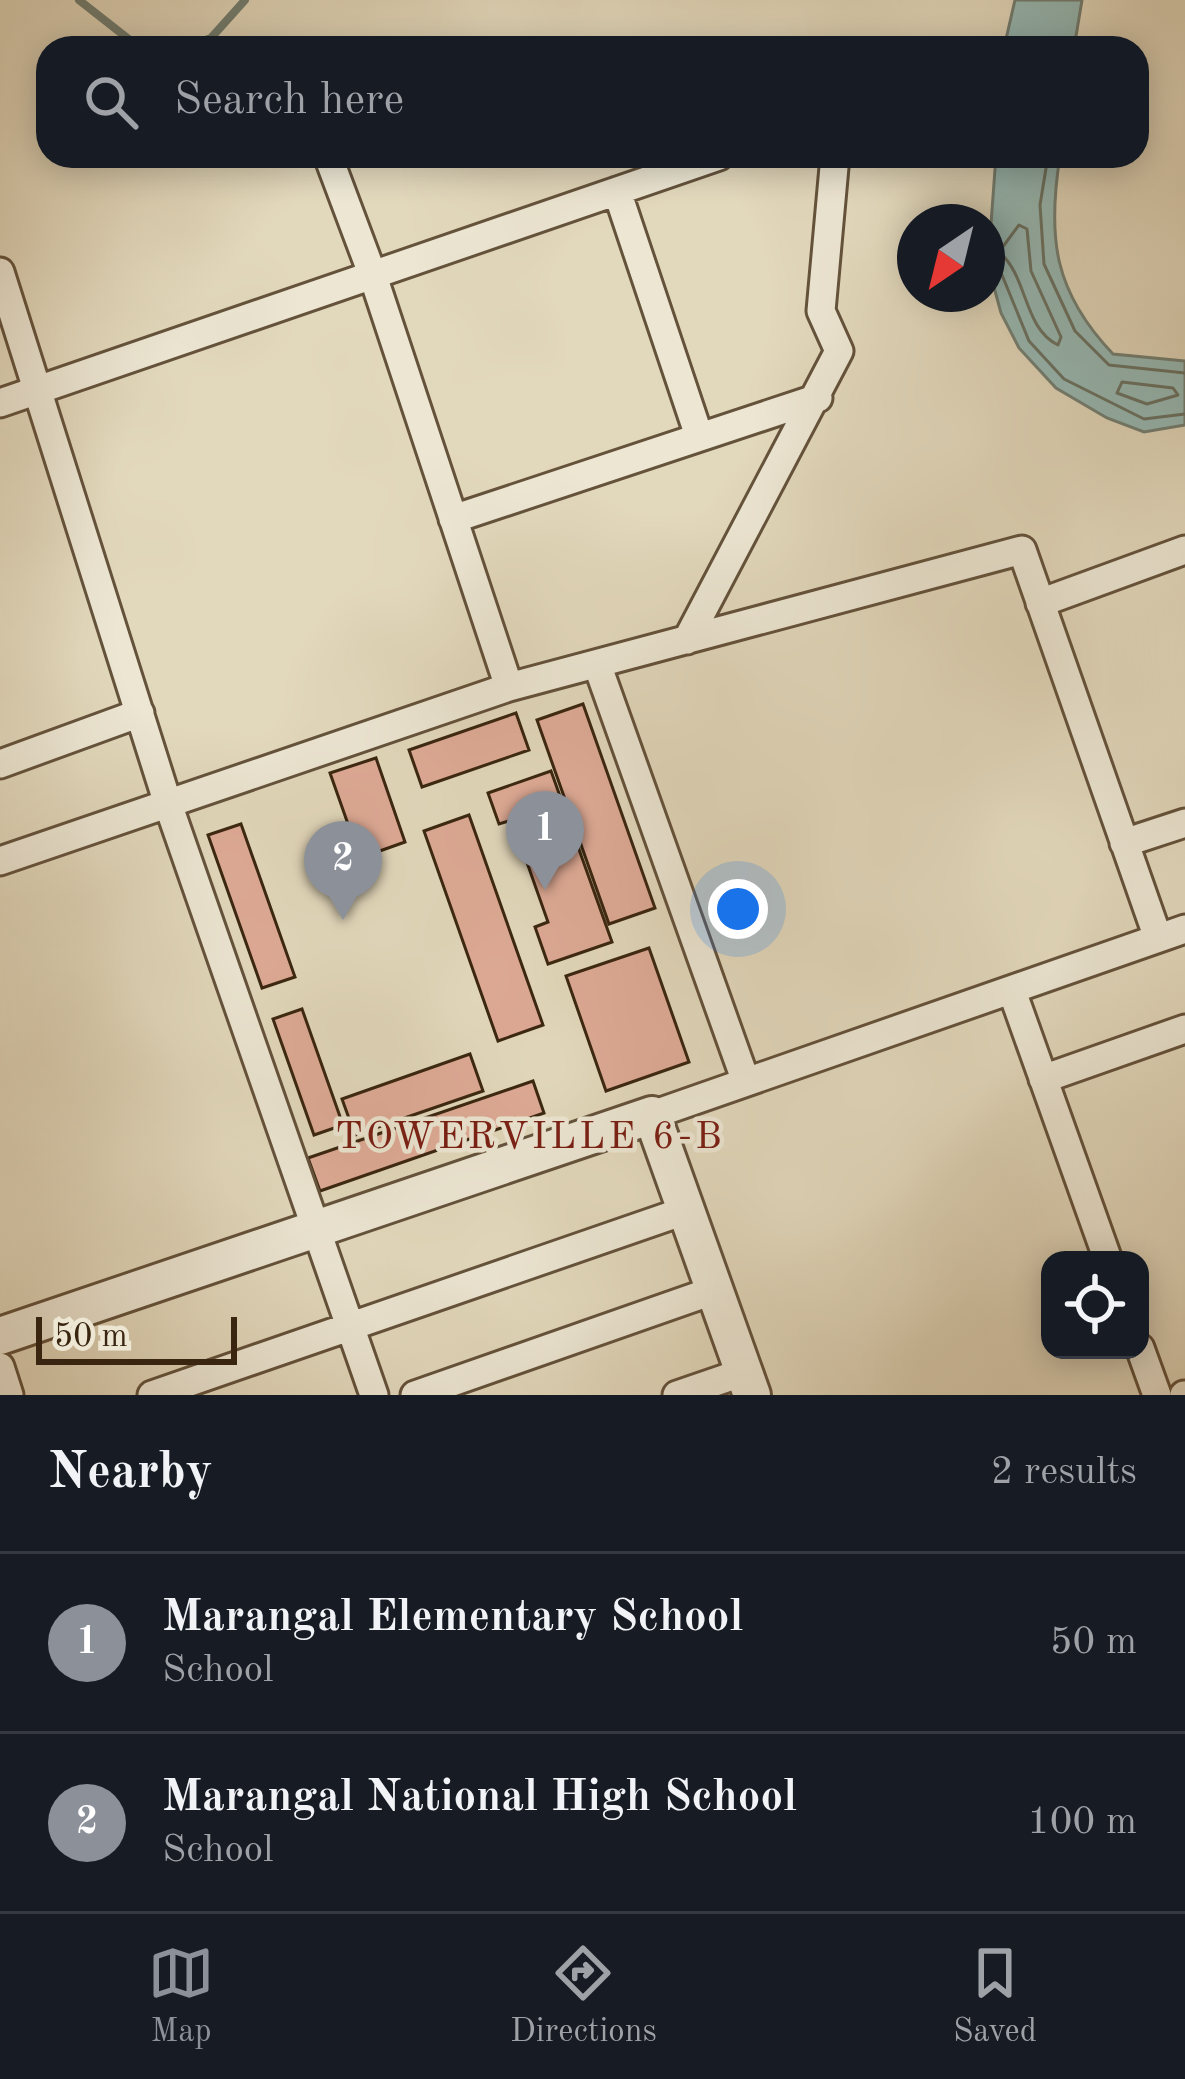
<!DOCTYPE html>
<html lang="en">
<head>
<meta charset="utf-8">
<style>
	:root { --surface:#171b24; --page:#20242c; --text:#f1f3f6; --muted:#9ea1a6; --line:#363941; --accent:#8c9099 }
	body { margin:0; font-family:"Old Standard TT",serif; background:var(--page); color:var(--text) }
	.controls { position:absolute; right:36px; bottom:36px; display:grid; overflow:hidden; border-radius:24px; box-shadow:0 6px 30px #0003 }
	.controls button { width:108px; height:108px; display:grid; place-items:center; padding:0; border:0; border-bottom:3px solid var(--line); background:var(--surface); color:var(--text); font:60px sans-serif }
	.compass { position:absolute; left:897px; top:204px; width:108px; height:108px; border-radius:50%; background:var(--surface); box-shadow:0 6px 30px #0003; rotate:215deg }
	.scale { position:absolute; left:36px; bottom:30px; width:201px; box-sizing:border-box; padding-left:12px; border:6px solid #3a2610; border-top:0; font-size:33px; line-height:42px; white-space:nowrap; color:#3a2610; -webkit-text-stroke:9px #ece6d3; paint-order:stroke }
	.you { position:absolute; left:738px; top:909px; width:42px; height:42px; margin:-30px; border:9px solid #fff; border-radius:50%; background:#1a73e8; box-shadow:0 0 0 18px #1a73e833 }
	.badge { display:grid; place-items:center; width:78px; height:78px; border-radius:50%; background:var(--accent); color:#fff; font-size:39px; font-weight:700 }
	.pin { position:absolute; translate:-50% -99px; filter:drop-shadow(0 3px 6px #0008) }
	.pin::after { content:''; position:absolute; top:63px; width:42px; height:36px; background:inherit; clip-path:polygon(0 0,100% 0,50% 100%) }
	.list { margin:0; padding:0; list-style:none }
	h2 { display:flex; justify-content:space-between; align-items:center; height:156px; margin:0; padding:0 48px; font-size:51px }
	h2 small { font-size:39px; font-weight:400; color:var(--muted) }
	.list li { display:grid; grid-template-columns:78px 1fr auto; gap:36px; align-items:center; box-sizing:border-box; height:180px; padding:0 48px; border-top:3px solid var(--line) }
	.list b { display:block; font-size:45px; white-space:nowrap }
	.list p { margin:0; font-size:39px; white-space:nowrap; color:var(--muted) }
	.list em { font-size:39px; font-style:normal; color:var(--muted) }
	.icon { flex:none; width:66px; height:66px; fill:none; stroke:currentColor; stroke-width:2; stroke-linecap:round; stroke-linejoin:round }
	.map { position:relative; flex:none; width:1185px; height:1395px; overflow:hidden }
	.search { position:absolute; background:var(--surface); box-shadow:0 6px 30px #0003; left:36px; right:36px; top:36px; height:132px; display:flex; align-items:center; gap:30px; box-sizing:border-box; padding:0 42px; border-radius:36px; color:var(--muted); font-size:45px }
	.sheet { height:516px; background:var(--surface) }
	nav { display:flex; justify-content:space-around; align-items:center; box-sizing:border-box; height:168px; border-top:3px solid var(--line); background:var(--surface); font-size:33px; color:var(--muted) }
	nav a { display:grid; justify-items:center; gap:6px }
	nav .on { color:var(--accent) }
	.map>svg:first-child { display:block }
</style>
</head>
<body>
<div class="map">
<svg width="1185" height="1395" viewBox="0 0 1185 1395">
	<rect width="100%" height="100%" fill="#e2d8bc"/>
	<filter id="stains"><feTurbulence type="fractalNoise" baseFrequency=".00167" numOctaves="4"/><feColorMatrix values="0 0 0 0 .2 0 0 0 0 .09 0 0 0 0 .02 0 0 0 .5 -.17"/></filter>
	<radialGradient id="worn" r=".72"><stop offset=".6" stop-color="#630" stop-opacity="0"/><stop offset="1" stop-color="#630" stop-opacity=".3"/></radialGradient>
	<!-- water -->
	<path fill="#95b9b5" stroke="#717e73" stroke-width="3" d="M1015,0h67l-8,48h-70z
		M996,156h64c-13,82 -6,136 53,198l72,7v64l-41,7 -37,-14 -51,-30 -37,-40 -18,-35 -13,-48z"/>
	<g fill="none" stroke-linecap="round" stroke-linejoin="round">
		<!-- shore -->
		<path stroke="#687062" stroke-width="3" d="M1048,156l-8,49 4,59 31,67 34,34 76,8
			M1019,225l8,4 4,42 30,66 -3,8c-35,-17 -30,-69 -59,-93z
			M987,269l15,6 27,66 35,38 80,40 41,-5
			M1122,382l51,6 5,7 -31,9 -30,-11z"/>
		<!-- stream -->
		<path stroke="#717e73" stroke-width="8" d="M79,0l61,48
			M182,48l29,-10 34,-38"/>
	</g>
	<!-- building -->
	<path fill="#deaa96" stroke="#3a2610" stroke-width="3" d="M583,704l72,204 -46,16 -72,-204z
		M516,713l13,37 -107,37 -13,-37z
		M376,758l29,84 -45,16 -30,-85z
		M551,771l61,171 -64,22 -13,-37 13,-5 -36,-102 -13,4 -11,-31z
		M469,815l74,210 -45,16 -74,-210z
		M241,824l54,153 -33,11 -54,-153z
		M649,948l40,114 -83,29 -40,-115z
		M302,1009l41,116 -29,10 -41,-116z
		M470,1054l13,37 -128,44 -13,-36z
		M533,1081l11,32 -224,78 -12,-33z"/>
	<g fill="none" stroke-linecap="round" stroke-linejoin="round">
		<defs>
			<path id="minor" d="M328,156l45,120 136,411
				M617,191l82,245
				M0,272l168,532 206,591
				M0,403l719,-247
				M453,519l365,-121
				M1040,603l145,-53
				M687,640l152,-289 -18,-40 14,-155
				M597,664l149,418
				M0,764l140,-51
				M1124,843l61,-20
				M0,861l509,-174 513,-137 136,388
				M1012,991l96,269
				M1043,1079l142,-50
				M652,1115l533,-186
				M1140,1348l17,47
				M0,1367l9,28
				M152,1395l535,-185
				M415,1395l300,-105
				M677,1395l67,-23
				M1184,1395h1"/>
			<path id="tertiary" d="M0,1336l652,-221 100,280"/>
		</defs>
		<!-- minor casing -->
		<use href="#minor" stroke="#64523b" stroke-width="33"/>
		<!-- tertiary casing -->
		<use href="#tertiary" stroke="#64523b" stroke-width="42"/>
		<!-- minor -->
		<use href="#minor" stroke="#ece6d3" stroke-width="27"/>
		<!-- tertiary -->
		<use href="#tertiary" stroke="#ece6d3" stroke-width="36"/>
	</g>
	<g text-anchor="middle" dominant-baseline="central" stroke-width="9" stroke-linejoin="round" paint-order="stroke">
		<!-- neighbourhood labels -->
		<g font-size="39" letter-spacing="3" fill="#7a1f14" stroke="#ece6d3">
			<text x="530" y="1137">TOWERVILLE 6-B</text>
		</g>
	</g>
	<rect width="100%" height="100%" filter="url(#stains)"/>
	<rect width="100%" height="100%" fill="url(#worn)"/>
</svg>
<div class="controls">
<button><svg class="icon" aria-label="locate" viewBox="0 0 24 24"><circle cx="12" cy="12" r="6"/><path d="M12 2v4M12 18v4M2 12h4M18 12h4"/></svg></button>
</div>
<svg class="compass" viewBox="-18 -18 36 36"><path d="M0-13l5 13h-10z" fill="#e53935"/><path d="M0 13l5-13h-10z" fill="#9ea1a6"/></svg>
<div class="scale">50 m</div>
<div class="you"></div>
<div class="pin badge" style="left:545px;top:890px">1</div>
<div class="pin badge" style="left:343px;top:920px">2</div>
<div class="search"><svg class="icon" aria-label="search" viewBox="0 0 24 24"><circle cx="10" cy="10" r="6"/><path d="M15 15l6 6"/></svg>Search here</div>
</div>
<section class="sheet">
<h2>Nearby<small>2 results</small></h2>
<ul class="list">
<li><span class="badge">1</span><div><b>Marangal Elementary School</b><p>School</p></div><em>50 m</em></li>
<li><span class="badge">2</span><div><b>Marangal National High School</b><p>School</p></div><em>100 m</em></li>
</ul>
</section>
<nav>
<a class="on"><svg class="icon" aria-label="map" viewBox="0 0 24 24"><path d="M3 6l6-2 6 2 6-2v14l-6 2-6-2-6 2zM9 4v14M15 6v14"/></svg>Map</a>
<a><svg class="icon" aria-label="directions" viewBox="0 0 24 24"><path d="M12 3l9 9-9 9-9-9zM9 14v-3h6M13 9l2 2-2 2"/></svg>Directions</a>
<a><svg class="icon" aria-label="saved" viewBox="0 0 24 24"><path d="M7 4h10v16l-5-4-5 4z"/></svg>Saved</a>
</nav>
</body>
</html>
